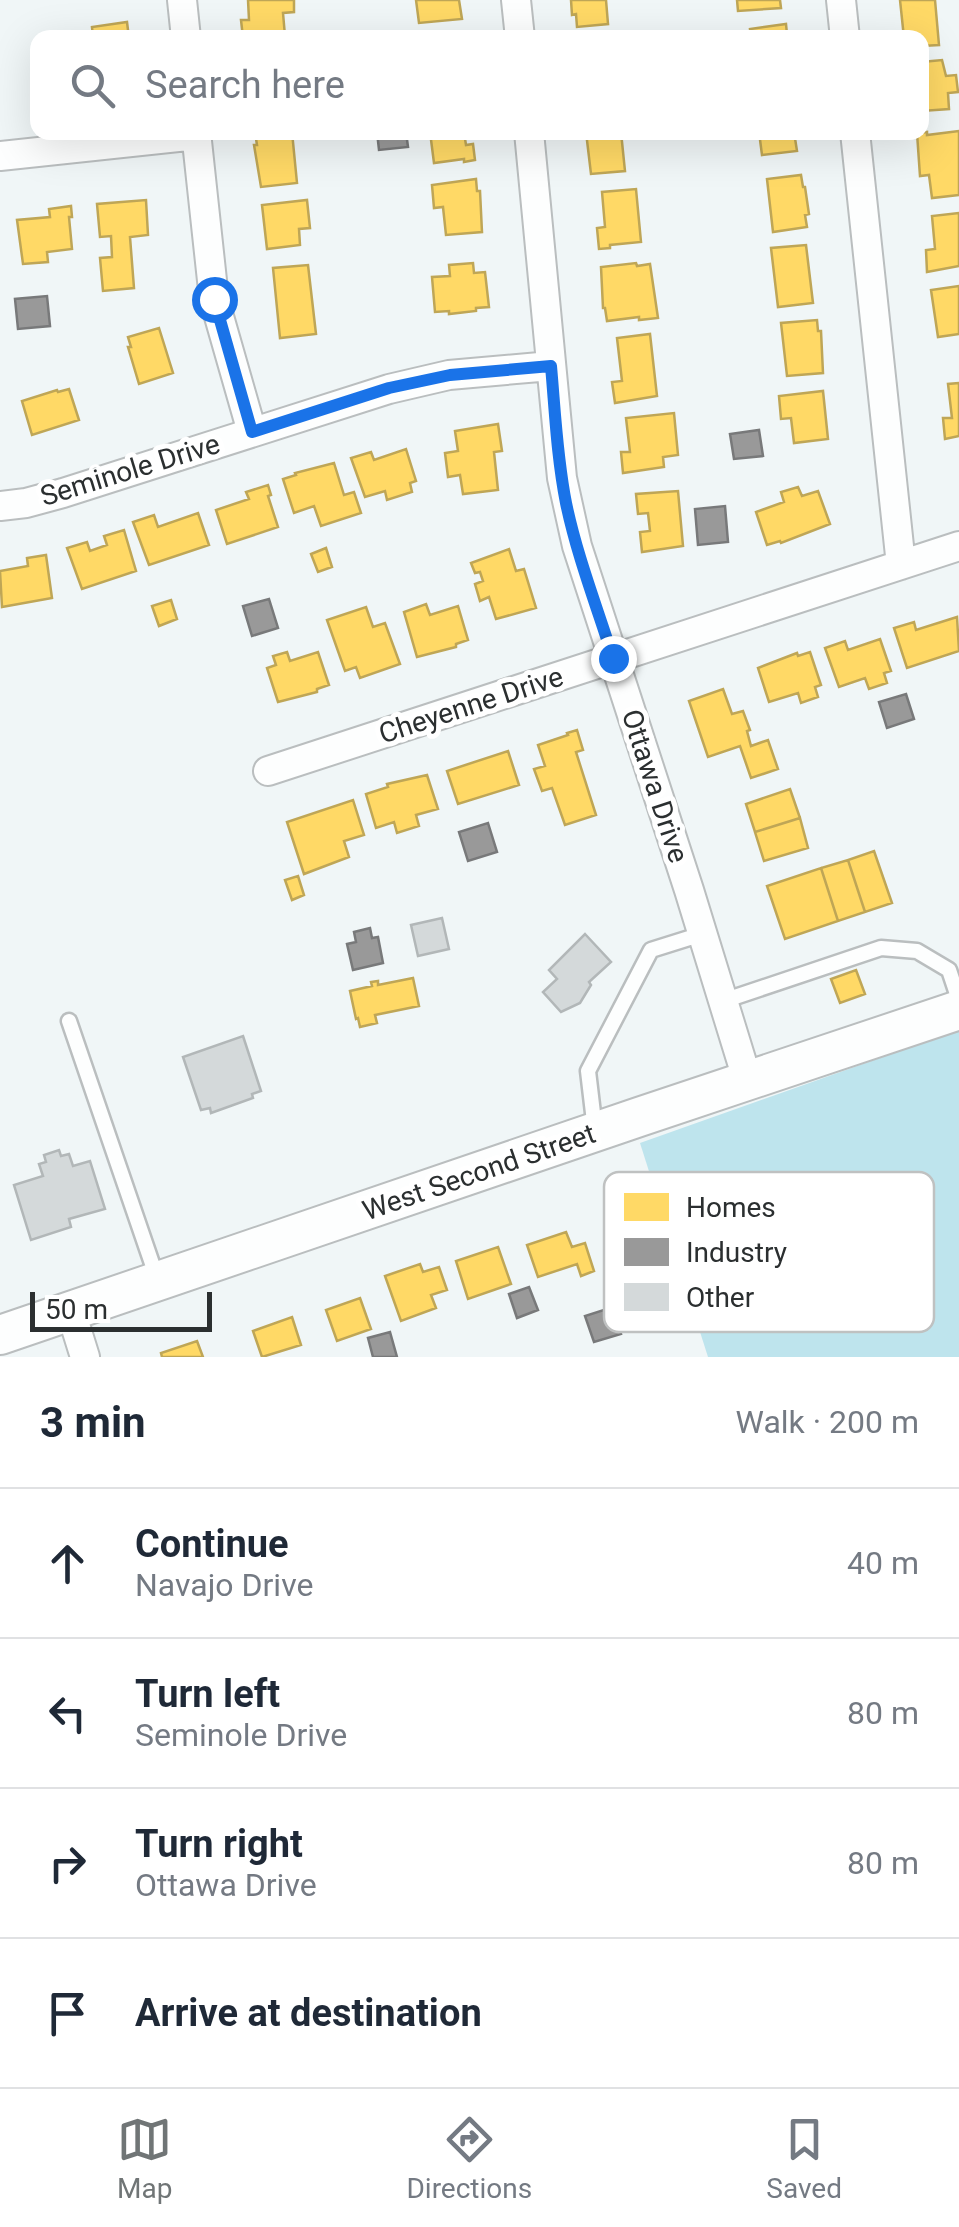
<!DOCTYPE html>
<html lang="en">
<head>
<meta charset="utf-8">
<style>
	:root { --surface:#fff; --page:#f2f2f3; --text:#1f2937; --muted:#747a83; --line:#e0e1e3; --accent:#707576 }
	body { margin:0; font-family:Roboto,sans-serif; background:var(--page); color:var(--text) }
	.scale { position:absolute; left:30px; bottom:25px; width:182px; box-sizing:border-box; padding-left:10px; border:5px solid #2b2f30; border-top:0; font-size:28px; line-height:35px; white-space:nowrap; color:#2b2f30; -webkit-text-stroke:8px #fff; paint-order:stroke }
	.stop { position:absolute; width:30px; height:30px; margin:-22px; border:8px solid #1a73e8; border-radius:50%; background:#fff }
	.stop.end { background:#1a73e8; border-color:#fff; box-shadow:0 2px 10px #0008 }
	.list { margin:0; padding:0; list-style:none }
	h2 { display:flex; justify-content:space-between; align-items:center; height:130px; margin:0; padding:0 40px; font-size:42px }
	h2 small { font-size:32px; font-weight:400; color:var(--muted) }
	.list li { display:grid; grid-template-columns:65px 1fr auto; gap:30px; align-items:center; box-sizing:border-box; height:150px; padding:0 40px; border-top:2px solid var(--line) }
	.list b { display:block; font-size:38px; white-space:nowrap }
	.list p { margin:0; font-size:32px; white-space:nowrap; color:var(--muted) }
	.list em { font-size:32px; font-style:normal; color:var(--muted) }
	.icon { flex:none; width:55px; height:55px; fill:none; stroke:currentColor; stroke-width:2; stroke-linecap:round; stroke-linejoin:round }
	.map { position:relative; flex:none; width:959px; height:1357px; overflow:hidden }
	.search { position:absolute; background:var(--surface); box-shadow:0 10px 40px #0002; left:30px; right:30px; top:30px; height:110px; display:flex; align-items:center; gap:25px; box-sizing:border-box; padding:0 35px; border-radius:20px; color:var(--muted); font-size:38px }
	.sheet { height:730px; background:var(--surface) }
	nav { display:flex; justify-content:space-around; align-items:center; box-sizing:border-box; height:140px; border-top:2px solid var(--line); background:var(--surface); font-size:28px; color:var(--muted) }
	nav a { display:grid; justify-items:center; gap:5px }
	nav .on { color:var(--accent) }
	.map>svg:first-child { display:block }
</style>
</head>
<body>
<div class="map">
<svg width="959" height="1357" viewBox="0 0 959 1357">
	<rect width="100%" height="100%" fill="#f0f6f7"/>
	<!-- green -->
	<path fill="#bee4ed" d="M959,1030v327h-251l-68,-214z"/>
	<!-- homes -->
	<path fill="#ffd966" stroke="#bfa656" stroke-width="2.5" d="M248,0h46v12l-11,1 2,23 -42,2 -2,-18h8z
		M416,0h43l3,19 -43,4z
		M571,0h35l2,24 -31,3 -1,-13 -4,1z
		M737,0h43l1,8 -43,3z
		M900,0h35l4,45 -17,1v-8h-18z
		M127,22l2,16h-36l-1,-11z
		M786,24l1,10 2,-1 1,5h-39l-1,-9z
		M942,60l4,16 10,-1 2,17 -10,1 1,16 -27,2v-49z
		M959,131v64l-27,3 -3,-23 -9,1 -3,-43 10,-1v3z
		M255,132h37l5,51 -36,4 -7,-42h3z
		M430,132h34l2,13 7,-1 2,16 -11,2v-3l-30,4z
		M586,132h35l4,39 -34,3z
		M759,132h35l3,19 -35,4z
		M801,175l2,12h2l4,27 -4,1 2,12 -34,5 -6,-53z
		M476,179l1,12h3l2,41 -36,3 -3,-28 -9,1 -2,-23z
		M636,189l5,53 -31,3v3l-11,1 -2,-21 8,-1 -3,-35z
		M146,200l2,35 -18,2 4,51 -31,3 -3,-33 12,-1 -1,-21 -11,1 -3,-33z
		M307,200l3,28 -11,1 1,16 -33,4 -5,-44z
		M71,206l1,11h-3l3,32 -25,3 1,10 -25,2 -6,-44 33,-3 -1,-8z
		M959,213v53l-32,6 -1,-22 9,-1 -3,-33z
		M806,245l7,58 -35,4 -7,-59z
		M473,263l1,10 11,-1 4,35 -13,1v3l-27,3v-3l-14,1 -3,-35 18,-1 -1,-11z
		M636,263l1,3 13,-2 8,54 -19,2v-3l-32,4 -2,-13h-2l-2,-41z
		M308,265l8,69 -36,4 -7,-70z
		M959,286v48l-21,3 -7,-47z
		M817,320l1,11h3l2,42 -36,3 -6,-53z
		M159,328l14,45 -34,11 -11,-37h3l-3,-10z
		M650,334l7,62 -42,7 -3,-21 10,-1 -5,-43z
		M959,383v53l-14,3 -2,-21h9l-4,-34z
		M69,389l10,31 -47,15 -10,-34 35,-11 1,2z
		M823,391l5,48 -34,4 -3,-25 -10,1 -2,-23z
		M674,413l4,42 -15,2 1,10 -41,6 -2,-21h9l-4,-34z
		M498,424l4,27 -8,1 4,38 -35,4 -3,-19 -12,2 -3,-24 13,-2 -3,-20z
		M406,449l10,32 -6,2 2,9 -25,8 -2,-9 -20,6 -14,-39 20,-6 3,8z
		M334,463l10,32 10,-3 7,21 -40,13 -7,-20 -20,7 -11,-34 13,-4 -1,-2z
		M268,485l3,10 -3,1 10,31 -51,17 -11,-34 33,-11 -3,-7z
		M798,487l4,9 16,-5 12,33 -49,19 -1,-2 -13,4 -11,-33 28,-10 -3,-10z
		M678,491l5,55 -41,6 -2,-20 10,-1 -2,-18 -10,1 -2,-20z
		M198,513l11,32 -60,20 -16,-43 21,-7 4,12z
		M124,530l12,41 -54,18 -15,-41 20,-6 3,9 17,-6 -3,-9z
		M326,548l6,19 -14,5 -7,-18z
		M509,549l7,22 8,-2 12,39 -40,11 -7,-22 -9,4 -5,-17 8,-3 -3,-9 -5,1 -4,-10z
		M46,555l6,43 -50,9 -2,-36 28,-5 -1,-8z
		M171,600l6,19 -18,7 -7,-20z
		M426,604l4,11 28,-9 10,34 -12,4v3l-39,10 -13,-45z
		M366,607l7,20 12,-4 15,41 -40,14 -4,-11 -11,4 -18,-51z
		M957,617l2,34 -52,17 -13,-40 20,-6 2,8z
		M880,639l11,32 -7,2 3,10 -18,6 -4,-11 -26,9 -14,-39 20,-7 3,9z
		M287,652l3,9 28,-9 11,33 -12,4v3l-39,10 -11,-34 9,-3 -3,-9z
		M810,652l11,33 -6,2 3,10 -17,6 -3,-10 -29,9 -11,-34 39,-15 1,3z
		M723,689l9,25 11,-3 7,19 -3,1 4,15 17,-6 10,29 -27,9 -11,-32 -32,11 -19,-56z
		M577,730l6,20 -7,2 20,63 -31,10 -13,-37 -10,3 -8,-22 11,-3 -7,-21 30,-10 -1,-2z
		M508,751l11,34 -61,19 -11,-33z
		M427,775l11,34 -22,6 3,11 -22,7 -3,-11 -18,6 -10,-34 22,-7 -1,-3z
		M790,789l10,29 -45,14 -9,-28z
		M353,800l11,35 -20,6 5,16 -45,17 -17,-52z
		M800,818l8,30 -44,13 -9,-29z
		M874,851l18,52 -27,9 -17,-52z
		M848,860l17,52 -27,9 -17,-53z
		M821,868l17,53 -53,18 -18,-53z
		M298,876l6,19 -12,5 -7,-20z
		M856,970l9,24 -25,9 -9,-24z
		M413,978l6,28 -44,9 2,8 -17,4 -2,-9 -2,1 -6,-28 22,-5 -1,-4 7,-1v4z
		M566,1232l6,15 13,-4 9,28 -13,5 -4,-12 -39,13 -11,-32z
		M498,1247l13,37 -43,15 -12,-38z
		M420,1264l3,8 16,-5 8,23 -16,5 5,13 -35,13 -16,-45z
		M360,1298l11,31 -34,12 -11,-31z
		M292,1317l9,28 -39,12 -9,-26z
		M197,1341l6,16h-41l-1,-4z"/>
	<!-- industry -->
	<path fill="#999" stroke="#78797a" stroke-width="2.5" d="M377,132h29l2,15 -29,3z
		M47,296l3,30 -32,3 -3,-30z
		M759,430l4,26 -29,3 -4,-25z
		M725,506l3,36 -30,3 -3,-36z
		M269,599l9,29 -26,8 -9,-30z
		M906,694l8,25 -27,9 -8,-26z
		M488,823l9,29 -29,9 -9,-29z
		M370,928l2,10 6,-1 5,26 -30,7 -6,-26 9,-2 -2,-10z
		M529,1287l9,23 -21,8 -8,-24z
		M613,1307l8,27 -27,8 -9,-26z
		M390,1332l7,25h-24l-5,-19z"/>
	<!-- building -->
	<path fill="#d4d9da" stroke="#b2b7b8" stroke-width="2.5" d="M442,918l7,31 -31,7 -7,-31z
		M585,934l26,28 -22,20 2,3 -11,18 -19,9 -18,-20 14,-13 -8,-9z
		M243,1036l18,55 -9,3 1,4 -42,15 -1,-5 -9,2 -18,-53z
		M59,1150l2,6 8,-2 4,12 17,-5 15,48 -36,10 2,8 -40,13 -17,-55 29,-9 -4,-12 7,-2 -2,-7z"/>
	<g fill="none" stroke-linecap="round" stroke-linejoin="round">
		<defs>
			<path id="service" d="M723,1001l158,-53 36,3 32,19 10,30
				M69,1021l89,260
				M595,1130l-7,-59 63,-121 51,-16"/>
			<path id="minor" d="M182,0l4,38
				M516,0l4,38
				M841,0l4,38
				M196,132l18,167 38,133
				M529,132l33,346 15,68 112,344 59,192
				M855,132l46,433
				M0,156l197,-21
				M0,506l26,-3 37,-10 326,-104 60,-14 102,-9
				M268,771l691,-225
				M71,1312l14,45"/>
			<path id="secondary" d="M0,1335l639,-218 320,-107"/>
		</defs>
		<!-- service casing -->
		<use href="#service" stroke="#babebf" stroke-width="19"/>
		<!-- minor casing -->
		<use href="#minor" stroke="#babebf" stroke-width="32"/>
		<!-- secondary casing -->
		<use href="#secondary" stroke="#babebf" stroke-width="42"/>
		<!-- service -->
		<use href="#service" stroke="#fdfefe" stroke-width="14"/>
		<!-- minor -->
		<use href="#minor" stroke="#fdfefe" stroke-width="28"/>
		<!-- secondary -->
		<use href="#secondary" stroke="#fdfefe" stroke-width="38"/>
	</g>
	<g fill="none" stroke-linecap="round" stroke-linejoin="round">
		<!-- route -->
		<path stroke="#1a73e8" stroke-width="12" d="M214,299l38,133 137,-44 61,-13 101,-9c4,45 6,92 15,137 11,53 31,104 47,155"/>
	</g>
	<g text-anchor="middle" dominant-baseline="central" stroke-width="10" stroke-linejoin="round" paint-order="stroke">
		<!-- street labels -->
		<g font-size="28" fill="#2b2f30" stroke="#fff">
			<text transform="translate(130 470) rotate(-17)">Seminole Drive</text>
			<text transform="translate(471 705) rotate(-18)">Cheyenne Drive</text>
			<text transform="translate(655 786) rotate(72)">Ottawa Drive</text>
			<text transform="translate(479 1172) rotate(-19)">West Second Street</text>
		</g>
	</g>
	<!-- legend -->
	<rect x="604" y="1172" width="330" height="160" rx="15" fill="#fff" stroke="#bfc1c1" stroke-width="2.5"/>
	<rect x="624" y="1193" width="45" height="28" fill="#ffd966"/>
	<rect x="624" y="1238" width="45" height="28" fill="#999"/>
	<rect x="624" y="1283" width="45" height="28" fill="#d4d9da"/>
	<g font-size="28" fill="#2b2f30">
		<text x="686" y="1217">Homes</text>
		<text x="686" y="1262">Industry</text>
		<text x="686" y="1307">Other</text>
	</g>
</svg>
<div class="scale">50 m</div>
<div class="stop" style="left:214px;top:299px"></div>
<div class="stop end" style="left:613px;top:658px"></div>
<div class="search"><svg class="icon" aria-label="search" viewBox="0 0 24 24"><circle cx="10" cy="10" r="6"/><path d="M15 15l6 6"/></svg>Search here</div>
</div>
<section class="sheet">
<h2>3 min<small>Walk · 200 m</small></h2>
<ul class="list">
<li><svg class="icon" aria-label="ahead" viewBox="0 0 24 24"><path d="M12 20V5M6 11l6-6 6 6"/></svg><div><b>Continue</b><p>Navajo Drive</p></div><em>40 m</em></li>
<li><svg class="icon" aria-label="left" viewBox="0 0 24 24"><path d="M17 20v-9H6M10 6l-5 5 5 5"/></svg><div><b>Turn left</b><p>Seminole Drive</p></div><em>80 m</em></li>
<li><svg class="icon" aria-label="right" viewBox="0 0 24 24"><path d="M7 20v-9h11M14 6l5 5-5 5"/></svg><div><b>Turn right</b><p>Ottawa Drive</p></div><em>80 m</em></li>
<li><svg class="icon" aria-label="arrive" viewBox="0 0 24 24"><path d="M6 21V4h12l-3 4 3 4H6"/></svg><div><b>Arrive at destination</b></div></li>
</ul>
</section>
<nav>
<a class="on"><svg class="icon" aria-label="map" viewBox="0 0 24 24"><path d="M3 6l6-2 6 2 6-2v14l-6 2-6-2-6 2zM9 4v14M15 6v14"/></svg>Map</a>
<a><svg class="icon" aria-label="directions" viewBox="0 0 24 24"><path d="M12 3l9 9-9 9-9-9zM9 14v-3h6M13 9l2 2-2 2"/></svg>Directions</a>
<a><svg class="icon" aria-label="saved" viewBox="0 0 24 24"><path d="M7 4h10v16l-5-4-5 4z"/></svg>Saved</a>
</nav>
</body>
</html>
